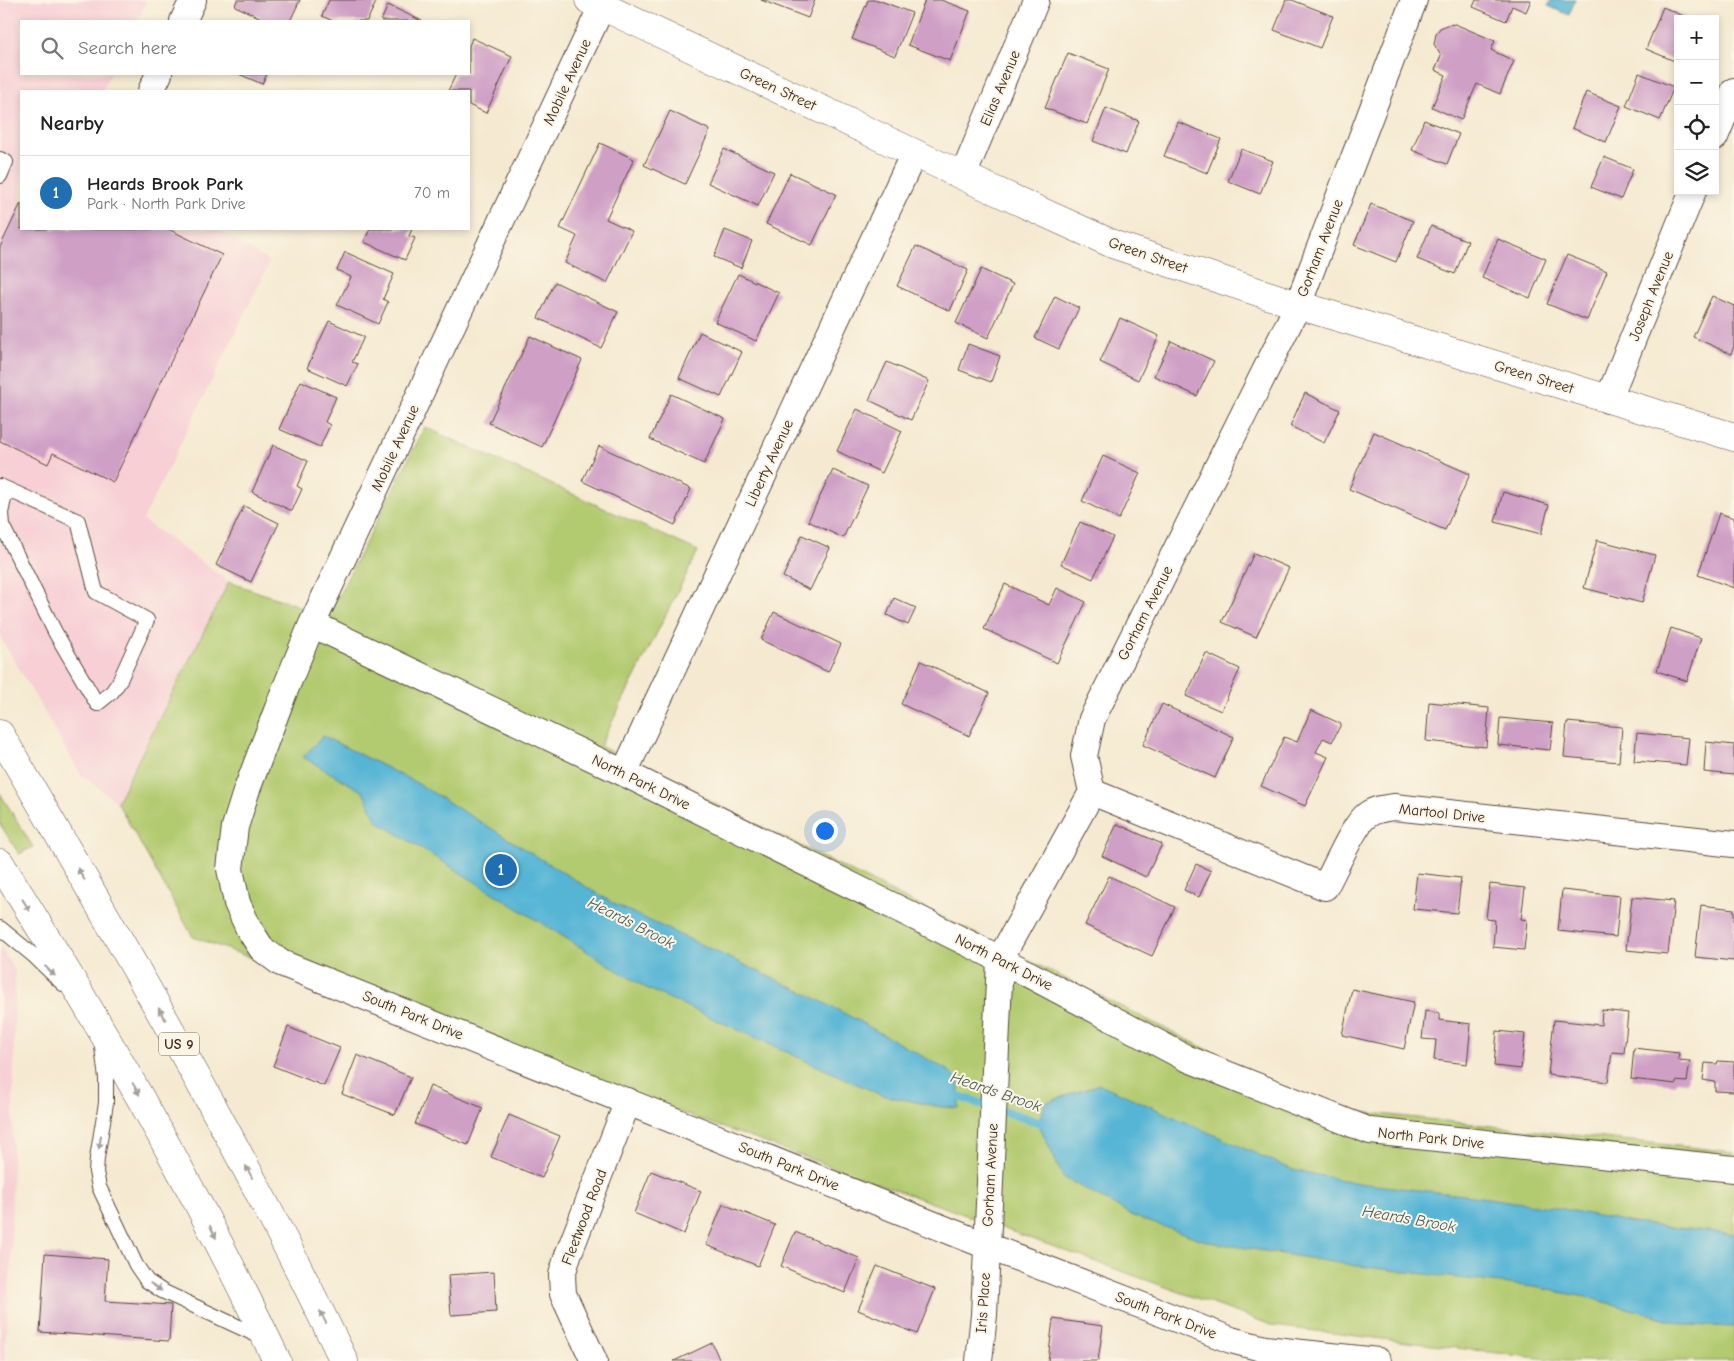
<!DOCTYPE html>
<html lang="en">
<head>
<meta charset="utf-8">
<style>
	:root { --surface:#fff; --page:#f6f6f6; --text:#222; --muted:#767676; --line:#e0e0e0; --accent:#1f6fb2 }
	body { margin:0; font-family:"Comic Neue",sans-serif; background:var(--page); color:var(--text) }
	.controls { position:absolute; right:15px; top:15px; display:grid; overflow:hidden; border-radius:0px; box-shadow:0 2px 8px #0003 }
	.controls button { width:45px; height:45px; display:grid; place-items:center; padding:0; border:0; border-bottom:1px solid var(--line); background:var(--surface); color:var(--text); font:25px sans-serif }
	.you { position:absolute; left:824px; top:830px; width:18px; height:18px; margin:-12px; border:4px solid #fff; border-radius:50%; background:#1a73e8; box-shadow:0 0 0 8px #1a73e833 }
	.badge { display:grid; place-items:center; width:32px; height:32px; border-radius:50%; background:var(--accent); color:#fff; font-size:16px; font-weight:700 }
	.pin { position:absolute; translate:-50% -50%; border:2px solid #fff; box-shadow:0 1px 5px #0006 }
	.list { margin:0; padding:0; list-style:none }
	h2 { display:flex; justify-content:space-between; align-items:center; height:65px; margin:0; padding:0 20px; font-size:21px }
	h2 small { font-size:16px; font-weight:400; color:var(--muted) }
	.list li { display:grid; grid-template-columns:32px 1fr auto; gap:15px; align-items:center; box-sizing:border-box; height:75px; padding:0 20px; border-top:1px solid var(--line) }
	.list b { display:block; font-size:19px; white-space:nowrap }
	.list p { margin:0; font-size:16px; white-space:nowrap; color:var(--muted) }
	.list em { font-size:16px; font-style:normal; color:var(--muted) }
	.icon { flex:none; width:28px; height:28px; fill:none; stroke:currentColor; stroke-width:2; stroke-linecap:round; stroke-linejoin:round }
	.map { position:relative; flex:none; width:1734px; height:1361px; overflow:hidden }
	.search { position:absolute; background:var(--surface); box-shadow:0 2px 8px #0003; left:20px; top:20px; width:450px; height:55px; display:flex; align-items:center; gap:12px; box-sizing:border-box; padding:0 18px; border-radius:0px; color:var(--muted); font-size:19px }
	.panel { position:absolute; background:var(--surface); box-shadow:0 2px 8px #0003; left:20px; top:90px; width:450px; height:140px; border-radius:0px }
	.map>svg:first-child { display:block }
</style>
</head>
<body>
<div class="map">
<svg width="1734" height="1361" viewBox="0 0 1734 1361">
	<rect width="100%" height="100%" fill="#fcf5e5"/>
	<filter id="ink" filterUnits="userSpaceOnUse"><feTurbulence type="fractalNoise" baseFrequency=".02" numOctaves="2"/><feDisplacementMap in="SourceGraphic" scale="10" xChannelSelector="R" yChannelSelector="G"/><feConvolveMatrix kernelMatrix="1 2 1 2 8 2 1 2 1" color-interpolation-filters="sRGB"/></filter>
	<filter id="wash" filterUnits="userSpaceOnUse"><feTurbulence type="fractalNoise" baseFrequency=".0096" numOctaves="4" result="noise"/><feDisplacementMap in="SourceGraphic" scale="20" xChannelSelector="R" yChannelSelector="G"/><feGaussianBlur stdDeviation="1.12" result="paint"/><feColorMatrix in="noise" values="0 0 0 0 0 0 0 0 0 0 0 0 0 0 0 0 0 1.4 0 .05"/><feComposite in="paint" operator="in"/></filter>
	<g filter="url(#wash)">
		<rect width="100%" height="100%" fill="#f5ead1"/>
		<!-- built -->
		<path fill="#f7cfd5" d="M0,0h147l-10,21h-116v53h90l-9,17h-81v138h197l52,33 -127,258 86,62 -112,220 -36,-27 -81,-139z
			M0,947l15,24 -4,293 -7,97h-4z"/>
		<!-- green -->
		<path fill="#b2ca6f" stroke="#767a46" d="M425,427l273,124 -98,195 724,362 410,44v209h-170l-290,-35 -1081,-389 -76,-135 112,-220 99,34z
			M0,793l33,54 -14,7 -19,-30z"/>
		<!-- water -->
		<path fill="#57b5d5" stroke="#49707a" d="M1551,0h24l-6,15 -21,-9z
			M323,736l94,47 199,122 193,90 48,25 92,51 10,10v27l-18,-1 -60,-12 -235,-107 -269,-167 -14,-29 -60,-35z
			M1100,1084l193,86 65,13 123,14 82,12 70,14 101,11v93l-45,-2 -99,-27 -56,-11 -177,-21 -148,-24 -74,-25 -72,-40 -24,-52 6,-22z"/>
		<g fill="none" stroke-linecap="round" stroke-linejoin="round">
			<!-- stream -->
			<path stroke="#57b5d5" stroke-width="9" d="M948,1093l102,33"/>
		</g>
		<g id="blocks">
			<!-- building -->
			<path fill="#cf9fc6" d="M237,0h63l-10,21h-22l-33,-15z
				M329,0h48l-10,21h-34l-11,-5z
				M761,0h54l-7,18z
				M868,0h10l34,13 -17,43 -43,-17z
				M925,0h16l29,11 -20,50 -42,-16z
				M1286,0h6l41,16 -13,32 -46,-18z
				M1476,0h55l-5,12 -14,-6 -6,15 -33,-14z
				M388,5l34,16h-41z
				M1663,7l27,12h-12l-1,43 -31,-13z
				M1455,24l40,17 -4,9 23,11 -14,33 -23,-10 -16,36 -29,-13 14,-32 -11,-5 6,-14 -7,-12 2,-10 4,-6 7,-3z
				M472,38l40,18 -26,57 -17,-8v-14h-21l8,-17h13v-28z
				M1068,53l41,16 -22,55 -42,-16z
				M1639,73l35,14 -14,33 -34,-14z
				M239,74h28l-5,10z
				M1586,92l35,14 -15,36 -34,-14z
				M1106,108l33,13 -13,33 -33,-13z
				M670,111l40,19 -25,54 -41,-19z
				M1424,120l35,14 -12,30 -35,-14z
				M1178,122l43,17 -14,34 -43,-17z
				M600,143l34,16 -28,60 26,12 -25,52 -42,-20 12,-27 -17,-8z
				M724,149l50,23 -16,34 -50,-23z
				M1241,149l32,12 -13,33 -32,-13z
				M1604,157l29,12 -12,30 -30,-12z
				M790,173l46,21 -24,51 -46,-21z
				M21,203v26h147l54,26 -109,227 -60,-29 -5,11 -48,-23v-194z
				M1371,204l42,17 -17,41 -42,-17z
				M1431,226l37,15 -13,33 -38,-15z
				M370,229h42l-3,7 6,2 -10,22 -41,-18z
				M725,230l27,11 -11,27 -27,-11z
				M1498,239l48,20 -16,39 -48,-20z
				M916,246l52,24 -18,41 -53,-25z
				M345,252l49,22 -11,25 5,3 -10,22 -41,-19 14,-28 -14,-7z
				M1567,255l40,16 -20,49 -40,-16z
				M981,269l32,15 -25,54 -32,-15z
				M738,274l41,19 -23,48 -41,-19z
				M555,282l63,30 -17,36 -63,-30z
				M1055,296l24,12 -20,41 -24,-11z
				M1712,296l22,10v40l-3,8 -38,-17z
				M1120,318l39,18 -21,44 -38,-18z
				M329,321l35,16 -12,25 6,2 -11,22 -40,-18z
				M700,332l42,20 -21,45 -42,-19z
				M530,336l52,24 -40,87 -53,-24z
				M1171,341l43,20 -17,35 -43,-20z
				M968,344l32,12 -9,26 -32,-12z
				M887,362l42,19 -18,39 -42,-20z
				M301,381l35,16 -11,25 5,3 -10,22 -41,-18z
				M1305,393l35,17 -16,33 -34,-17z
				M671,394l54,25 -21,45 -54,-25z
				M857,409l45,22 -20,42 -45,-22z
				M1374,432l96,42 -25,56 -96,-41z
				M273,445l35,16 -11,25 5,3 -10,22 -40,-19z
				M599,446l92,43 -16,36 -93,-44z
				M1103,456l37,17 -21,46 -37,-18z
				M833,470l35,16 -25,52 -35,-17z
				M1503,492l46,13 -8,29 -46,-12z
				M244,506l35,17 -28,59 -35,-17z
				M1719,513l15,5v70l-36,-13z
				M1080,522l33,15 -20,42 -32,-15z
				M802,535l28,13 -20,42 -27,-13z
				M1597,540l58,15 -13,48 -58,-15z
				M1254,553l35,15 -33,69 -34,-15z
				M1005,584l44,21 8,-17 29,14 -29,61 -73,-34z
				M894,598l22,10 -8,17 -21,-10z
				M774,612l67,32 -13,28 -67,-32z
				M1671,628l30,10 -14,43 -30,-10z
				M1206,653l34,16 -19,42 -35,-15z
				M921,661l68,32 -20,43 -68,-32z
				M1429,702l60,6 -3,39 -60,-6z
				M1162,704l72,33 -19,41 -72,-33z
				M1311,710l30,14 -9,18 -9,-4 -7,14 12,5 -23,49 -44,-20 23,-49 13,5z
				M1500,718l53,5 -3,27 -52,-5z
				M1567,722l55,5 -3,35 -55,-5z
				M1637,733l52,5 -3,27 -52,-4z
				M1706,742l28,3v30l-30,-3z
				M1117,824l45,20 -16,33 -44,-21z
				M1196,864l15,7 -12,26 -15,-7z
				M1417,873l44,5 -4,35 -44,-4z
				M1109,876l66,31 -23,49 -67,-31z
				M1490,884l35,4 -4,31 6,1 -3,30 -31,-3 2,-27 -9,-1z
				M1562,890l58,6 -4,41 -58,-6z
				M1632,897l42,4 -6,53 -42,-4z
				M1701,905l33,4v52l-39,-4z
				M1352,989l62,13 -10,47 -62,-14z
				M1602,1010l26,3 -4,40 -12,-1 -4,30 -60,-7 6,-55 47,5z
				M1425,1011l14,2v7l32,4 -4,40 -33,-4 2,-20 -14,-1z
				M288,1027l52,21 -16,38 -51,-20z
				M1497,1031l28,3 -4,35 -27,-3z
				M1634,1048l45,5 -1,7 12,1 -3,21 -11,-1v3l-45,-5z
				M357,1055l54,22 -16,38 -53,-21z
				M1718,1061l16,1v30l-19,-1v-9l-12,-2 2,-17 12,1z
				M430,1086l53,22 -15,37 -53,-21z
				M509,1115l51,21 -18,42 -51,-21z
				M651,1171l50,20 -17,43 -50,-21z
				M723,1204l52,21 -17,41 -52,-21z
				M795,1232l64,26 -14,35 -64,-27z
				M45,1254l63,5 -3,42 66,4 -2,36 -129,-9z
				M877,1266l58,23 -18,45 -59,-24z
				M494,1272l2,40 -45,3 -3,-40z
				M1053,1319l50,7 -5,35h-50z
				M712,1343l8,18h-46z"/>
		</g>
	</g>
	<g filter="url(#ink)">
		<use href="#blocks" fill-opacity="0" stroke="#574739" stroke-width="1"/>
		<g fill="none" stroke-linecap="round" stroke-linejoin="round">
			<defs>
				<path id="lane" d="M0,159l6,3 -6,14
					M0,486l78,35 18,71 51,28 -28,62 -7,10 -15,12 -42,-72 -53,-107 -1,-12 5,-23
					M0,928l33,27 30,29
					M102,1047l4,31v25l-9,55 -1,14 3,15 37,78 11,16 15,10 103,48"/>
				<path id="street" d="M602,6l-290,618 -28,68 -38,100 -11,35 -5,42 7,34 12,26 13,20 19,14 706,283 244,94 34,9 113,12
					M183,21l10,-21
					M151,91l8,-17
					M1715,137l19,-46
					M963,176l73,-176
					M1608,400l85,-209
					M312,624l312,149 376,186 186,99 184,73 364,38
					M624,773l290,-620
					M1092,792l233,95c9,-16 29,-63 42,-72 8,-6 18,-7 27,-8l340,37
					M594,1361l-31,-67 -1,-19 6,-20 60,-154
					M979,1361l5,-46 16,-356 92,-167 -8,-36 8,-37 206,-414 116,-305"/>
				<path id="secondary" d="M589,0l374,176 152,69 183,60 436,132"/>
				<path id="highway" d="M0,734c120,206 241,412 344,627
					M0,863c101,161 196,326 277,498"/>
			</defs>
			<!-- lane casing -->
			<use href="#lane" stroke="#574739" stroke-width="16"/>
			<!-- street casing -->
			<use href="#street" stroke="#574739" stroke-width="28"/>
			<!-- secondary casing -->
			<use href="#secondary" stroke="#574739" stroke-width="29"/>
			<!-- highway casing -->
			<use href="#highway" stroke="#574739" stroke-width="29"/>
			<!-- lane -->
			<use href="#lane" stroke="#fff" stroke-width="14"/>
			<!-- street -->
			<use href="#street" stroke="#fff" stroke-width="26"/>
			<!-- secondary -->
			<use href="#secondary" stroke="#fff" stroke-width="28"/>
			<!-- highway -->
			<use href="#highway" stroke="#fff" stroke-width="28"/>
		</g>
		<!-- one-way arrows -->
		<defs><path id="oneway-solid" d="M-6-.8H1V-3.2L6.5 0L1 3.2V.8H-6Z" transform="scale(1.25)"/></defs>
		<g fill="#a79f9a">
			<use href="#oneway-solid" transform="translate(81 874) rotate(-120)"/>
			<use href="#oneway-solid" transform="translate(26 905) rotate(58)"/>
			<use href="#oneway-solid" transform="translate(50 971) rotate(44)"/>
			<use href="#oneway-solid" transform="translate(162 1014) rotate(-120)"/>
			<use href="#oneway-solid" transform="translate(136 1089) rotate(60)"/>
			<use href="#oneway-solid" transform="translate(100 1142) rotate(99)"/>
			<use href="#oneway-solid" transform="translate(249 1172) rotate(-118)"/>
			<use href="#oneway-solid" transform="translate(213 1232) rotate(63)"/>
			<use href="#oneway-solid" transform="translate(156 1287) rotate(34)"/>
			<use href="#oneway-solid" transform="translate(323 1317) rotate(-117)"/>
		</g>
	</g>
	<g text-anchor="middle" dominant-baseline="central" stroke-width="4" stroke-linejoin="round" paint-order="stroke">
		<!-- shield labels -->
		<rect fill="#fcf5e5" stroke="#75675a" stroke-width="1" x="159" y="1032.5" width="40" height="23" rx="4"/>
		<g font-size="14" font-weight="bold" fill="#3b2a1e">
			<text x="179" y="1044">US 9</text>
		</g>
		<!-- street labels -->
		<g font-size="15" fill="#3b2a1e" stroke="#fcf5e5">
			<text transform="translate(567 82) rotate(-65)">Mobile Avenue</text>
			<text transform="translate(1000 88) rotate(-67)">Elias Avenue</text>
			<text transform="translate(778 89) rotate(25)">Green Street</text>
			<text transform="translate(1320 248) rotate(-69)">Gorham Avenue</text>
			<text transform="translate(1148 255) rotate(19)">Green Street</text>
			<text transform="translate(1651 296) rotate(-68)">Joseph Avenue</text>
			<text transform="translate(1534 377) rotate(17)">Green Street</text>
			<text transform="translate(395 448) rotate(-65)">Mobile Avenue</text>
			<text transform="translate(769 463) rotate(-65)">Liberty Avenue</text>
			<text transform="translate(1145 613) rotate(-63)">Gorham Avenue</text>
			<text transform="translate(641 782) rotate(26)">North Park Drive</text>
			<text transform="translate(1442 813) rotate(6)">Martool Drive</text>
			<text transform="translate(1004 962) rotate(27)">North Park Drive</text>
			<text transform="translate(413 1015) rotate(22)">South Park Drive</text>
			<text transform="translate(1431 1138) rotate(6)">North Park Drive</text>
			<text transform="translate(789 1166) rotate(22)">South Park Drive</text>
			<text transform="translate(990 1175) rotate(-87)">Gorham Avenue</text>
			<text transform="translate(584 1217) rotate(-69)">Fleetwood Road</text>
			<text transform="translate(983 1303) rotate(-86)">Iris Place</text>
			<text transform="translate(1166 1315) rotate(21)">South Park Drive</text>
		</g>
		<!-- water labels -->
		<g font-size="16" font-style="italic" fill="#455b5e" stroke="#fcf5e5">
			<text transform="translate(631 923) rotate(27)">Heards Brook</text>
			<text transform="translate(996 1092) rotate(19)">Heards Brook</text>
			<text transform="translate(1409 1219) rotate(10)">Heards Brook</text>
		</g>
	</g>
</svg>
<div class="controls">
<button>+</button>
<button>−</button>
<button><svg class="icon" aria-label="locate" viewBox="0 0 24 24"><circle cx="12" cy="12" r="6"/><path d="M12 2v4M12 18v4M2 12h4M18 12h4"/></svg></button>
<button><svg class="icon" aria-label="layers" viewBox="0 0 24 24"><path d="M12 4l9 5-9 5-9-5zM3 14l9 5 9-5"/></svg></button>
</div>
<div class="you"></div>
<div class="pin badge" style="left:501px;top:870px">1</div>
<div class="search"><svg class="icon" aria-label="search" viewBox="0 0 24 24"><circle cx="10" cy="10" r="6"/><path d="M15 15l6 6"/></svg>Search here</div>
<section class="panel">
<h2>Nearby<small></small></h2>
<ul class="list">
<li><span class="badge">1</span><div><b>Heards Brook Park</b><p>Park · North Park Drive</p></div><em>70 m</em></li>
</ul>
</section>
</div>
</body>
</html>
